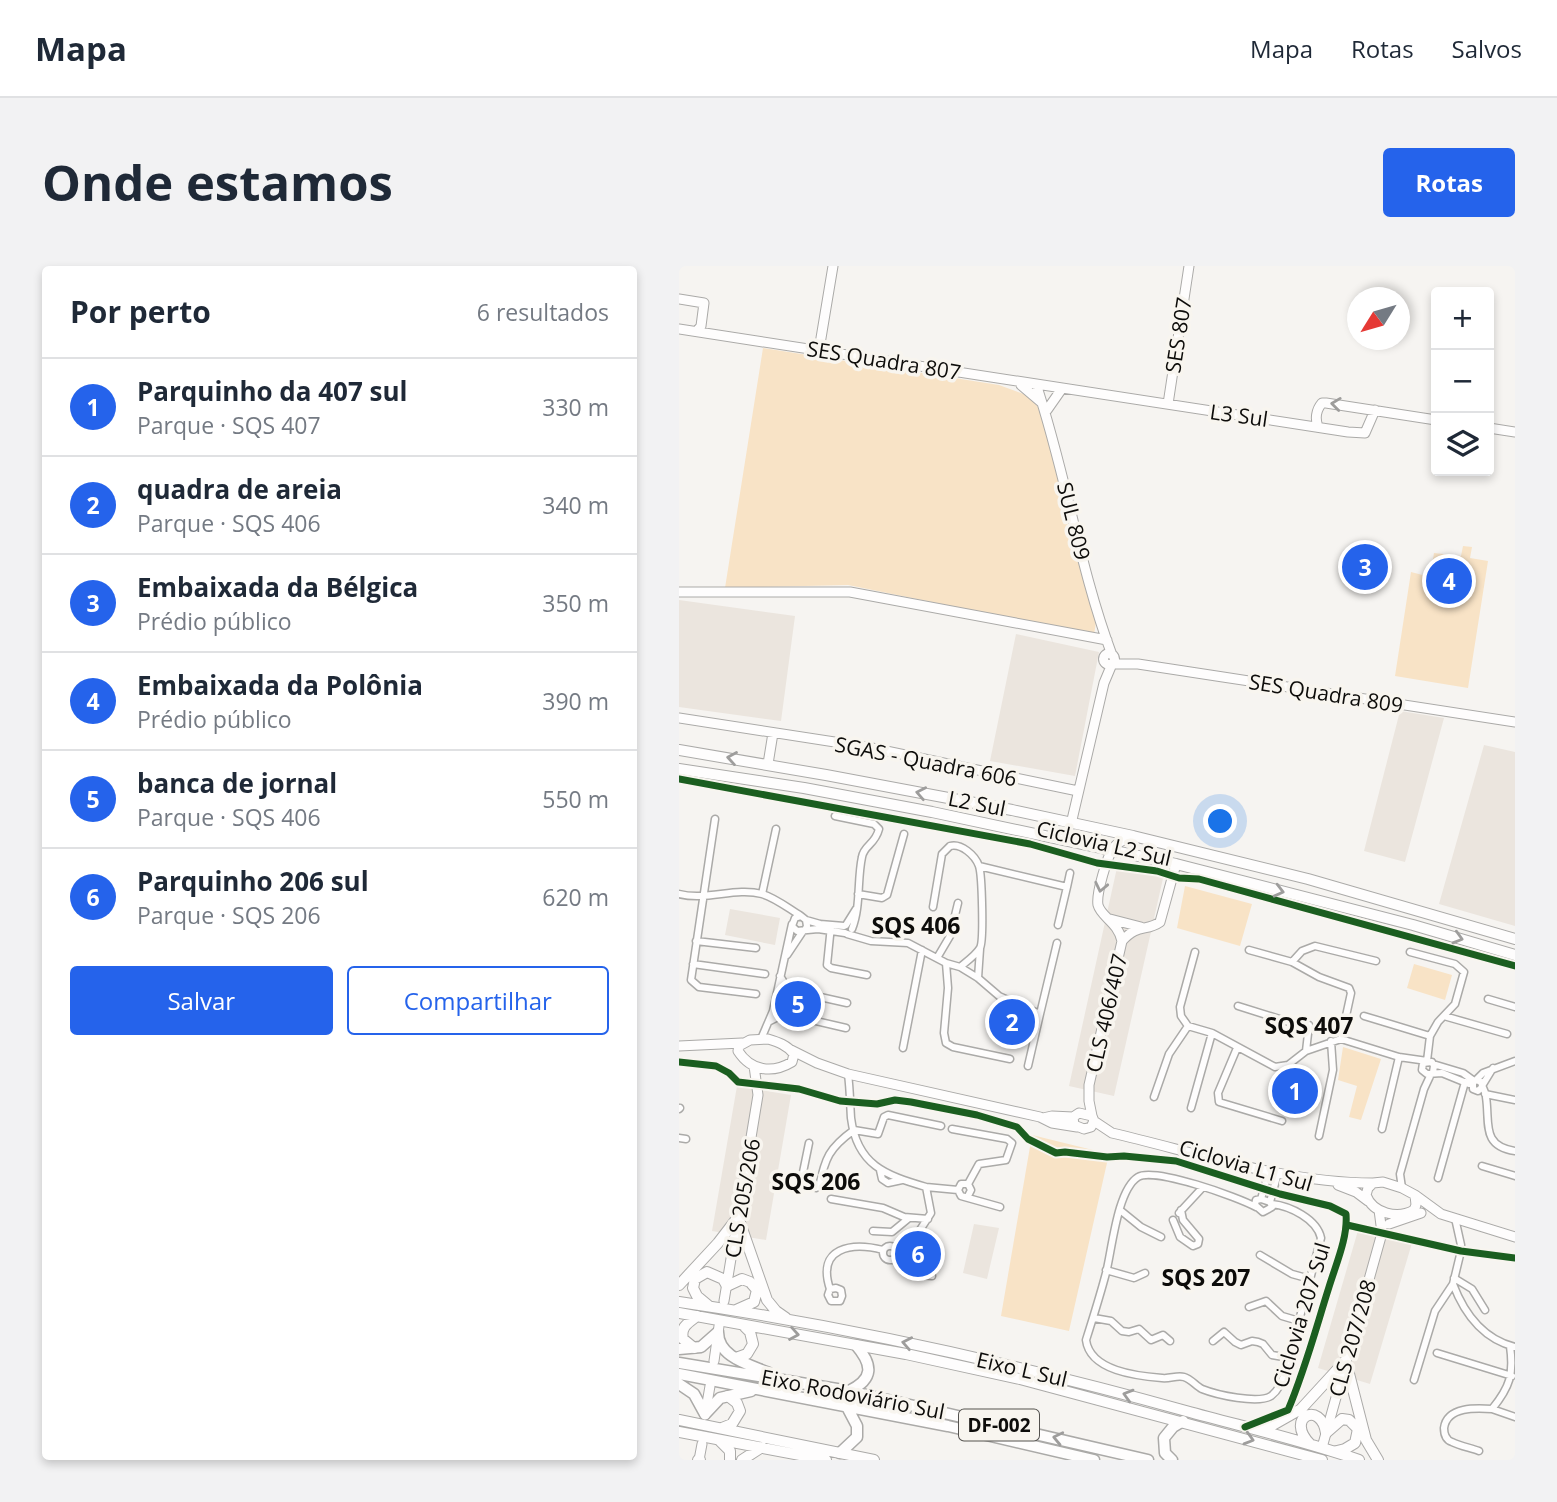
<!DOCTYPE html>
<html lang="pt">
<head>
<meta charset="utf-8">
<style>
	:root { --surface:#fff; --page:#f2f2f3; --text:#1f2937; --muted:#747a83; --line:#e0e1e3; --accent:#2563eb }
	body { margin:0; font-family:"Open Sans",sans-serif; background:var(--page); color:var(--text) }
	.controls { position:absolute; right:21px; top:21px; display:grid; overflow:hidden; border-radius:7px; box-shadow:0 4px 10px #0003 }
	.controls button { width:63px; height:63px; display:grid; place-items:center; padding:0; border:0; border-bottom:2px solid var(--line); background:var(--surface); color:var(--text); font:35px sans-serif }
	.compass { position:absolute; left:668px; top:21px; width:63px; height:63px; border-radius:50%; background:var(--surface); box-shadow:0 4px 10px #0003; rotate:233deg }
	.you { position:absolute; left:542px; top:556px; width:24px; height:24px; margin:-18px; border:5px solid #fff; border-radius:50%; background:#1a73e8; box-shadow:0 0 0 10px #1a73e833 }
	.badge { display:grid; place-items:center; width:46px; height:46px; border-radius:50%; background:var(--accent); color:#fff; font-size:23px; font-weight:700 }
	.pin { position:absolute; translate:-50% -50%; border:4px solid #fff; box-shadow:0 2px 7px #0006 }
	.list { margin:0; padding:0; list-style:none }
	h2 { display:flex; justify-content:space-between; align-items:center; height:91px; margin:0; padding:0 28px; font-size:30px }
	h2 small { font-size:23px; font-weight:400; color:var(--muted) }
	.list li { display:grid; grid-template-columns:46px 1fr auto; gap:21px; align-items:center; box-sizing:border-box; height:98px; padding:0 28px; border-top:2px solid var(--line) }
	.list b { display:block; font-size:26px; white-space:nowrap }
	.list p { margin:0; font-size:23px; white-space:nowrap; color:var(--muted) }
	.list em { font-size:23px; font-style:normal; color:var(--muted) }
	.actions { display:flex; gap:14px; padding:21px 28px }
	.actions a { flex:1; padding:16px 0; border:2px solid var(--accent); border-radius:7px; text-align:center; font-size:24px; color:var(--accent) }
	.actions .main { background:var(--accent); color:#fff }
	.icon { flex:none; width:38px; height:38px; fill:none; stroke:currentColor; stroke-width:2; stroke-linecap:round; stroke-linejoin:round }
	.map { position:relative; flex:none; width:836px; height:1194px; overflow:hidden; border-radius:7px }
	header { display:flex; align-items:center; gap:42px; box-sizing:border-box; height:98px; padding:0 35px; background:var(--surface); border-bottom:2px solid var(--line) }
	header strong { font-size:33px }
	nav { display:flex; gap:38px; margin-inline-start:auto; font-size:24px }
	.intro { display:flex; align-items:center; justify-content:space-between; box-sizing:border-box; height:168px; padding:0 42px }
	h1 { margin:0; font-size:49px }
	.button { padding:18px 32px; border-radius:7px; background:var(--accent); color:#fff; font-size:24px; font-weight:700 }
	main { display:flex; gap:42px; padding:0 42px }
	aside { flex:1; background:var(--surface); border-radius:7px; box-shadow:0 4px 10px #0003 }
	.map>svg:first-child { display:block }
</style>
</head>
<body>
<header>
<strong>Mapa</strong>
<nav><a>Mapa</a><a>Rotas</a><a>Salvos</a></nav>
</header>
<div class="intro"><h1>Onde estamos</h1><a class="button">Rotas</a></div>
<main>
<aside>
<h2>Por perto<small>6 resultados</small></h2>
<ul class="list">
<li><span class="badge">1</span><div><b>Parquinho da 407 sul</b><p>Parque · SQS 407</p></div><em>330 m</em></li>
<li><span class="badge">2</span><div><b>quadra de areia</b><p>Parque · SQS 406</p></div><em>340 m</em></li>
<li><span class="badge">3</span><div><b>Embaixada da Bélgica</b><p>Prédio público</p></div><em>350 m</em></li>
<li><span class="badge">4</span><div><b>Embaixada da Polônia</b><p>Prédio público</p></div><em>390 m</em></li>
<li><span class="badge">5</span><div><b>banca de jornal</b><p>Parque · SQS 406</p></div><em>550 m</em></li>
<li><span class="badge">6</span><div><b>Parquinho 206 sul</b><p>Parque · SQS 206</p></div><em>620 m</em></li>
</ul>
<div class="actions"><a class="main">Salvar</a><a>Compartilhar</a></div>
</aside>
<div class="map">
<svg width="836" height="1194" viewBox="0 0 836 1194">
	<rect width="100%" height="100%" fill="#f6f4f1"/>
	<!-- built -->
	<path fill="#ebe5de" d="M0,334l116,16 -14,105 -102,-14z
		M337,368l83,18 -24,124 -85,-15z
		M721,445l44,7 -39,144 -41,-11z
		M805,479l31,7v174l-76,-22z
		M439,597l46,11 -50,222 -45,-10z
		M51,643l50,9 -5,27 -50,-10z
		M58,820l54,9 -25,145 -54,-9z
		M295,958l25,4 -12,51 -24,-6z
		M680,961l53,16 -42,141 -52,-16z"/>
	<!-- green -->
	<path fill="#f8e3c6" d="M84,82l236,37 30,11 14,17 53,209 -2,13 -246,-50 -123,3z
		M784,280l9,1 -2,11 18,3 -20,127 -73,-12 16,-104 19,5 4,-24 27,3z
		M506,620l67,18 -12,42 -63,-18z
		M735,698l38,11 -7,25 -38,-12z
		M664,781l38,12 -20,61 -12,-3 8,-31 -19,-6z
		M353,869l77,19 -40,177 -68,-15z"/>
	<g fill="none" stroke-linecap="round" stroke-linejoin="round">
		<defs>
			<path id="street" d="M156,550l39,8 5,5c-4,16 -15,16 -17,28 -5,23 -1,49 -10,72
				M36,553l-24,161 8,7 57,7
				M300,600l88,21 -9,38
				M388,621l3,-14
				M0,628c28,7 56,-7 83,0 14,4 27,15 39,22
				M83,628l14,-65
				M179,628l24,4 5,-3 17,-61
				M127,654l14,4 24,2
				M167,659l10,-16
				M152,660l-4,39 4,3 36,7
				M126,664l2,-4 -1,-6 -5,-4 -6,2 -3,8 5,5 21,-2 27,4
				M168,668l24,7 37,2 38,20 14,4c6,-5 16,-12 20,-19 4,-7 2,-73 -1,-82 -4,-11 -18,-23 -29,-20l-8,8 -9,53
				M17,675l60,7
				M570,684l43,12 27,15 30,11 2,5 -10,46
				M731,686l45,12 9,8 -9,32 -17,18 -8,14
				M108,689l16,-24
				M258,692l13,-22 8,-33
				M613,696l10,-11 13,-5 61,15
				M267,697l2,25 -4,45 2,10 7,4 57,12
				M14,698l72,10
				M281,701l18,11 21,18 41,18 -12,52
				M299,712l2,-29
				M99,724h11l58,13
				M809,733l27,8
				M559,740l54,17 17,2 -3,26
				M94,745l73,17
				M361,748l17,-71
				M765,750l63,18
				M91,755l14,-7c8,-16 6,-23 -4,-38
				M509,760l-7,-10 -1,-9 15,-55
				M82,773l12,-28 19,-87
				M224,782l19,-98
				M558,782l-19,45 1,9 63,19
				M754,798l30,9 11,8
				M754,806l1,-6 -2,-4 -9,1 -1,7 5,4 15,-1 27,11
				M169,808c2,15 2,29 3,44 6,47 34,57 75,69l5,26 -11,17 -22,22
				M796,815l8,-8 32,-12
				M803,820l11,-18
				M802,822l-3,3 -5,-2v-6l3,-3 5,2c1,6 5,9 5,15 4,26 -5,49 29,54
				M806,828l30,6
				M475,831l15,-43 19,-28 24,7 63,34 13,-2 18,-14 35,-12 58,18 28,4 3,-25 -66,-20
				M512,842l21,-75
				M0,843l1,-1
				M273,863l55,10 5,4 -6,17 -27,4 -11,20
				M703,863l17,-72
				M640,870l14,-66 -2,-29
				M0,872l7,1
				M803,900l33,10
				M201,904l2,9 6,4 14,-3
				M759,912l27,-96
				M125,919l-3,-3 8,-39
				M247,921l32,3
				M137,922l3,-1c6,-29 10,-39 35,-57l24,4 6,-17 4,-2 53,11
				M723,922l-2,-14 24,-85 7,-15
				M289,930l3,-6 -3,-6h-7l-3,6 3,6 39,11
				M152,933l52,9 21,9 24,2
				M582,933l9,3 2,5 -9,5 -8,-7 1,-5 5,-1 8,-28
				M591,936l8,-29
				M577,941c-18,-10 -102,-40 -118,-30 -21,13 -26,73 -32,96 -6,23 -13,45 -20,67 4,31 51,36 76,38 8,1 15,-3 22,-1 7,2 12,9 18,12 15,6 56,15 69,7 8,-6 11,-15 14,-23l36,-135c-4,-19 -31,-32 -49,-34
				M441,944l21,17 20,10
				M500,947l24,-26
				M494,954l7,17 13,9 5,-2 1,-5 -16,-19 -2,-10
				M194,965l19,1 17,-14
				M204 987a7 7 0 1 1 14 0a7 7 0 1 1-14 0Z
				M581,989l32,19 18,5
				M216,993c10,13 22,16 37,17
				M427,1004l28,8 11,-5
				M775,1012l18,11 13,21
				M774,1018c11,29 30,55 62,63
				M151,1023l6,-1 5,2 1,6 -2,5h-9l-3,-6 2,-6c-14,-42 22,-47 53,-39
				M570,1041l17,-6 16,15 17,5
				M415,1052l17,3 11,10 7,1 10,-3 12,11 12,-5 7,6
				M534,1075l11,-9 11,10 6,3 11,-4 6,1 5,2 9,11 17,3
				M758,1087l75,23
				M735,1114l21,-69 18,-27 7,-29 1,-10 -6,-27
				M813,1143l23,8
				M800,1185c-8,-3 -19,-5 -27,-9 -6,-2 -8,-8 -8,-14 3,-22 33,-20 48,-19 18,-22 22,-35 18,-63"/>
			<path id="secondary" d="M0,33l25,4 -3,23 -4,5
				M0,63l669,103 17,1 10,-23
				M140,84l14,-84
				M357,118c30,89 43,183 76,271
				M342,119l20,17
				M489,138l21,-138
				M368,144l14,-20
				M639,161c-3,-8 -2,-17 4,-24h4l110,17
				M810,162l26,4
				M0,326h171l257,48
				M424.5 393a5.5 5.5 0 1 1 11 0a5.5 5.5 0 1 1-11 0Z
				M434,398h25l85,13 292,45
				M0,452l188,29 211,44
				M89,498l5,-31
				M392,558l33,-141 8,-19
				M431,653l31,8
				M443,675c-4,-19 -21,-24 -24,-36 -2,-11 9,-49 16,-58 5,-6 12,-8 19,-11
				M89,773c10,3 19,6 26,15l-2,8c-20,12 -41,9 -54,-11l1,-5 11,-6z
				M0,780l63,-3
				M112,784l26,13 31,11 192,43 12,6 25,4
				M400,847l13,3 2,5 -3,6 -7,2 -10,-4 -1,-8z
				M413,850l-3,-15v-16l33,-144c16,-18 24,-9 38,-19l16,-58
				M364,852l9,-2 21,1
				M415,855l18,12c86,20 173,50 261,50
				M704,916l19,6 13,7 1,10 -2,5c-16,9 -41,4 -48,-15l2,-7 5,-5z
				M659,919l18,7 12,9
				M736,929l26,19 74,23
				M710,958l32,-11
				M45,1035l34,-206 -4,-29
				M35,1095l5,-35
				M26,1149l5,-29
				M644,1178l59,-211 -3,-23
				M20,1194l3,-16"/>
			<path id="primary" d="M0,484l147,25 186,35 121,26 175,43 207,60
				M0,503l125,19 128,24 244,52 237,61 102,30
				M59,951l29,83 9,11 10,7
				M0,1019l39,-42 20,-26
				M0,1036c171,25 341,63 507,109 58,16 117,29 173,49
				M30,1040l-12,-10 -4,-8 2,-9 12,-7 16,7 4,7 15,-7 8,3 7,8 -3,12 -18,8
				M0,1047l227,41 114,25 302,81
				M15,1082l-11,-9c-3,-12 5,-16 14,-23
				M57,1092l11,-4 6,-10 -3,-12 -7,-7
				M667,1096l20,78 12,20
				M0,1154l195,40
				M43,1162l10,-4 8,-13 -3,-8 -9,-7
				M583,1165l39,-22 45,-49
				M0,1166l147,28
				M647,1167l16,-14 7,1 9,9 -3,14 -10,6 -8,2
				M40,1174l11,11v9
				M631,1178c-26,-27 11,-44 16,-11
				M19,1194h2
				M63,1194l20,-13"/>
			<path id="highway" d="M39,1066c0,25 30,32 51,41
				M0,1083l22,-2 17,-15
				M0,1097l170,28 299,69
				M0,1108l269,52 146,34
				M0,1118l15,10 11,20 15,-16 31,-7
				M170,1125c25,-12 24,-26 7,-46
				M161,1187l17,-16v-11l-10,-19
				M493,1194l-7,-7 -1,-15 9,-11 10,-6"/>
		</defs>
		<!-- street casing -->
		<use href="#street" stroke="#abaaa8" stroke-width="9"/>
		<!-- secondary casing -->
		<use href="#secondary" stroke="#abaaa8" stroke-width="11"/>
		<!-- primary casing -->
		<use href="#primary" stroke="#abaaa8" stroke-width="12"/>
		<!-- highway casing -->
		<use href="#highway" stroke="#abaaa8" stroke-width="13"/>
		<!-- street -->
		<use href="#street" stroke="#fefdfd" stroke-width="6"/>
		<!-- secondary -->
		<use href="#secondary" stroke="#fefdfd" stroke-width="9"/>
		<!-- primary -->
		<use href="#primary" stroke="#fefdfd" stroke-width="10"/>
		<!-- highway -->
		<use href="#highway" stroke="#fefdfd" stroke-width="10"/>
		<defs>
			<path id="cycleway" d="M0,513l351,65 67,19 60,8 22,7 20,1 316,87
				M0,796l37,4 13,7 9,9 61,7 41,12 37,3 18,-4 16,2 66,13 40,12 11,12 28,14 9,-1 42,5 17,-1 52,5 104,33 50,12 16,8c2,23 -10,50 -17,73 -13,41 -24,83 -41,123l-43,17
				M668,959l114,26 54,7"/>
		</defs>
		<!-- cycleway casing -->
		<use href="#cycleway" stroke="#f8f5ef" stroke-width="11"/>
		<!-- cycleway -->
		<use href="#cycleway" stroke="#1b5e20" stroke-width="7"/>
	</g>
	<!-- one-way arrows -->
	<defs><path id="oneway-chevron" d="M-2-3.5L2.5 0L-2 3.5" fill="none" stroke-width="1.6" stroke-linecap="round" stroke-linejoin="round" transform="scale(1.75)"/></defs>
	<g stroke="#9e9d9c">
		<use href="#oneway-chevron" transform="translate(657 138) rotate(-173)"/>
		<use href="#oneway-chevron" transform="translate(53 492) rotate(-170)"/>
		<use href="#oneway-chevron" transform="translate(242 527) rotate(-169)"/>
		<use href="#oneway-chevron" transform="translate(422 621) rotate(102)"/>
		<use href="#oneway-chevron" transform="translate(600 625) rotate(14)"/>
		<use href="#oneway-chevron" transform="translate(779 672) rotate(16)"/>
		<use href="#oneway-chevron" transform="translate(115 1068) rotate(10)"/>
		<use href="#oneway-chevron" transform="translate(228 1077) rotate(-169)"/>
		<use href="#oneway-chevron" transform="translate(449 1129) rotate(-164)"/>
		<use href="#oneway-chevron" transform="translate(379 1172) rotate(-167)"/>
		<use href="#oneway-chevron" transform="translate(570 1173) rotate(16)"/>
	</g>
	<g text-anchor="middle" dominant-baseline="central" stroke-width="7" stroke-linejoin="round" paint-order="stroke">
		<!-- shield labels -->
		<rect fill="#f8f5ef" stroke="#54524f" stroke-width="2" x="280" y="1143.5" width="80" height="31" rx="5"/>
		<g font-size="19" font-weight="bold" fill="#0d0c0a">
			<text x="320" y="1159">DF-002</text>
		</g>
		<!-- street labels -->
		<g font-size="21" fill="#0d0c0a" stroke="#f8f5ef">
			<text transform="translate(499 69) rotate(-81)">SES 807</text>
			<text transform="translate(205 94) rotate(9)">SES Quadra 807</text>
			<text transform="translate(560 149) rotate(8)">L3 Sul</text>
			<text transform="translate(395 255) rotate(76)">SUL 809</text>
			<text transform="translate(647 427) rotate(9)">SES Quadra 809</text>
			<text transform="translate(247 495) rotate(11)">SGAS - Quadra 606</text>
			<text transform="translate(298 537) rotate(11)">L2 Sul</text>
			<text transform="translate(425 577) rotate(13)">Ciclovia L2 Sul</text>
			<text transform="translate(427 747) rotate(-77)">CLS 406/407</text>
			<text transform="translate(567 899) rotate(16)">Ciclovia L1 Sul</text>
			<text transform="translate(63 932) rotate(-80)">CLS 205/206</text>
			<text transform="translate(622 1049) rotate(-73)">Ciclovia 207 Sul</text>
			<text transform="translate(673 1072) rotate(-74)">CLS 207/208</text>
			<text transform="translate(343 1103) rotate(13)">Eixo L Sul</text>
			<text transform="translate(174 1128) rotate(11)">Eixo Rodoviário Sul</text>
		</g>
		<!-- neighbourhood labels -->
		<g font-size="23" font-weight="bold" fill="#0d0c0a" stroke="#f8f5ef">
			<text x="237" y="659">SQS 406</text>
			<text x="630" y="759">SQS 407</text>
			<text x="137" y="915">SQS 206</text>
			<text x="527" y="1011">SQS 207</text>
		</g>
	</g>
</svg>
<div class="controls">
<button>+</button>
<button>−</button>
<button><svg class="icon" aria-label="layers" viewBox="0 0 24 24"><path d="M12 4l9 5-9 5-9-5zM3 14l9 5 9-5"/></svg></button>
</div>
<svg class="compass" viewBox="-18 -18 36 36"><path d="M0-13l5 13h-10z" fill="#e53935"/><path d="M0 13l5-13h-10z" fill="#747a83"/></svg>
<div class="you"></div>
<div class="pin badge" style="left:616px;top:825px">1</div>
<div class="pin badge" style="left:333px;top:756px">2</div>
<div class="pin badge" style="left:686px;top:301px">3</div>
<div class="pin badge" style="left:770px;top:315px">4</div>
<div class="pin badge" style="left:119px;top:738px">5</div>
<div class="pin badge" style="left:239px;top:988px">6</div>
</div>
</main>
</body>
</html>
